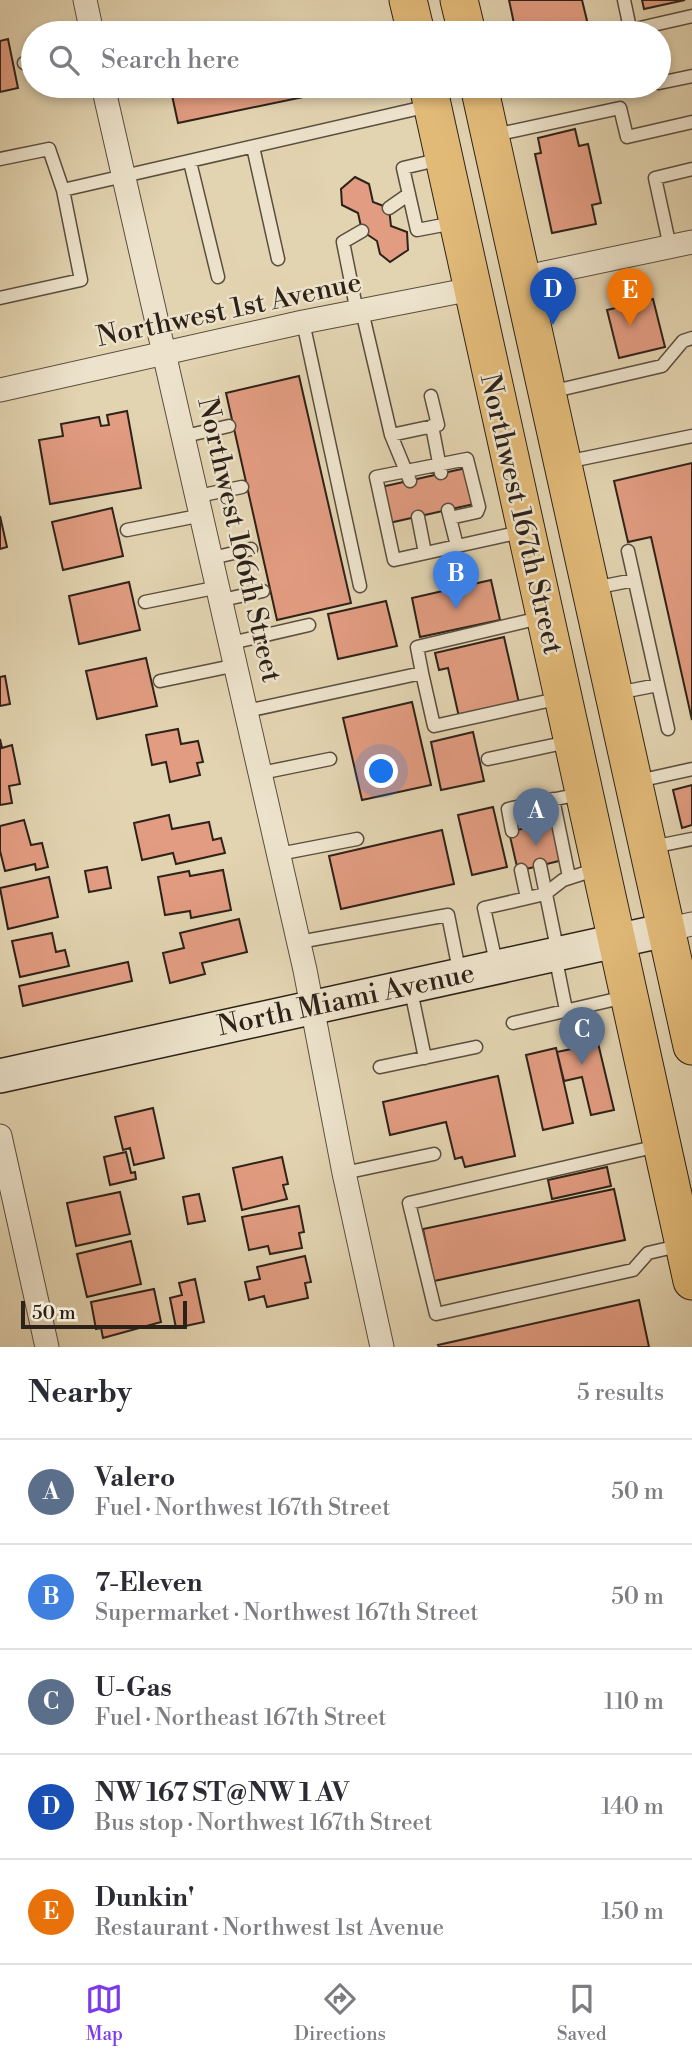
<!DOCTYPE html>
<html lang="en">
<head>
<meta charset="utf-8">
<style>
	:root { --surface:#fff; --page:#f7f7f7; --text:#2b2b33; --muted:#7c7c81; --line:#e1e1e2; --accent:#7c3aed }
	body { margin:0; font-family:"Libre Bodoni",serif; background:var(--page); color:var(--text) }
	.scale { position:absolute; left:21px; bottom:18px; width:166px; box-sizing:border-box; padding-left:7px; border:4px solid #2d2219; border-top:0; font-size:19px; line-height:24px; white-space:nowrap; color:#2d2219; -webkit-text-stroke:5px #ede3cc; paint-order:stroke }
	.you { position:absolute; left:382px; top:772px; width:24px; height:24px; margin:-18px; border:5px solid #fff; border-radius:50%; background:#1a73e8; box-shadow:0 0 0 10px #1a73e833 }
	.badge { display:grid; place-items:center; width:46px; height:46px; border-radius:50%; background:var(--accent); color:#fff; font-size:23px; font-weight:700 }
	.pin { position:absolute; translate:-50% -58px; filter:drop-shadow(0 2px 4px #0008) }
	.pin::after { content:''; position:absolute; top:37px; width:24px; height:21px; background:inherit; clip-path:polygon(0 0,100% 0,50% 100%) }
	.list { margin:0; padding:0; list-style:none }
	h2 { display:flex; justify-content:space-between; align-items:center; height:91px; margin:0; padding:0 28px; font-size:30px }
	h2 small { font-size:23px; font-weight:400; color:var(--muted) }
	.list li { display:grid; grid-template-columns:46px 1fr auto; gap:21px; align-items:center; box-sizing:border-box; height:105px; padding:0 28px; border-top:2px solid var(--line) }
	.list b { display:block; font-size:26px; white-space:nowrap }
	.list p { margin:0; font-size:23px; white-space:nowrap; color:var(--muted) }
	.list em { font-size:23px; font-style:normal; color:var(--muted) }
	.icon { flex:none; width:38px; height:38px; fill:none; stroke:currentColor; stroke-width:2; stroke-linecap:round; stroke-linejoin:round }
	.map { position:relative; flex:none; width:692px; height:1347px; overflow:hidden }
	.search { position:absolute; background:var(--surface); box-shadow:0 4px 10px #0003; left:21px; right:21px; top:21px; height:77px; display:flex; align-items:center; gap:18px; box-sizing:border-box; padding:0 24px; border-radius:38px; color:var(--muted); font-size:26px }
	.sheet { height:616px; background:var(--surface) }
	nav { display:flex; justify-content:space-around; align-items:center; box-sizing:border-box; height:98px; border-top:2px solid var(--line); background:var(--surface); font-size:19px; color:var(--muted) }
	nav a { display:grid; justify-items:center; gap:4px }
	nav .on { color:var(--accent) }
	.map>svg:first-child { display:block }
</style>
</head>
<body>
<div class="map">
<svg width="692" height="1347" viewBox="0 0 692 1347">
	<rect width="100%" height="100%" fill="#e3d4b1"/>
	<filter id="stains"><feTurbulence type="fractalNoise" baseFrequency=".00286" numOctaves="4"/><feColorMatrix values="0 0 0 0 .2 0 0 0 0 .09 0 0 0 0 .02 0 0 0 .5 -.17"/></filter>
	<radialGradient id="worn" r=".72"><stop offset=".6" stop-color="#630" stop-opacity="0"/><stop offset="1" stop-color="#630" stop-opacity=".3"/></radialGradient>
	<!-- building -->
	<path fill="#e29c81" stroke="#2d2219" stroke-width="2" d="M509,0h73l8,33h-74z
		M642,0h43l-41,9z
		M8,39l10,49 -18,4v-51z
		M170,86h186l-178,37z
		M575,129l4,17 9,-2 13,59 -9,2 4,19 -44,9 -17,-79 6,-1 -3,-15z
		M355,177l14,7 4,18 16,6 2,18 16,6 1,18 -18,12 -10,-8 -3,-13 -15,-10 -4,-18 -16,-8 -1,-16z
		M653,299l12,48 -46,11 -12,-48z
		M299,376l52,227 -74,17 -51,-227z
		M127,411l14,77 -91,16 -11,-64 24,-4 -2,-12 38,-7 2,9 8,-1 -2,-10z
		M692,463v257l-41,-183 -23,5 -14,-61z
		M466,468l8,36 -85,19 -8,-36z
		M112,508l11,48 -60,14 -11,-48z
		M0,516l7,31 -7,2z
		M491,580l9,40 -80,17 -8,-39z
		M129,582l11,48 -61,14 -10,-48z
		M386,601l11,45 -59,13 -10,-45z
		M504,637l15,66 -60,14 -11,-49 -9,2 -4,-17z
		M146,658l11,48 -60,13 -11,-48z
		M5,676l5,28 -10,2v-29z
		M412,702l19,83 -69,15 -19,-82z
		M178,729l3,15 17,-3 5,21 -6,1 3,12 -30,7 -4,-20 -14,3 -6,-30z
		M473,732l11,49 -43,9 -10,-48z
		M0,739l2,9 10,-3 8,39 -11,2 3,17 -12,2z
		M692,785v40l-10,3 -9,-38z
		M493,807l14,60 -35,8 -14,-60z
		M169,815l3,14 37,-7 4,18 8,-2 4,15 -49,11 -3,-11 -31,7 -8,-37z
		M24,820l7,25 11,-2 6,24 -12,3 -1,-6 -30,7 -5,-20v-25z
		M553,821l10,39 -45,11 -9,-39z
		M442,830l12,54 -113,25 -12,-53z
		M107,867l4,21 -22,4 -4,-21z
		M223,870l8,40 -40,8 -1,-7 -25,4 -7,-38 31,-6 1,5z
		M49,877l9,40 -50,12 -8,-41z
		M239,919l8,33 -45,11 3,11 -35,9 -7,-30 21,-5 -4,-15z
		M52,933l4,19 9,-2 4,16 -49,11 -8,-36z
		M128,962l4,19 -109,25 -4,-20z
		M592,1018l22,92 -23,5 -9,-38 -18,4 -7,-29 19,-4 -6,-25z
		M556,1048l17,75 -30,7 -17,-75z
		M498,1076l17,80 -50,11 -3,-10 -7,2 -9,-37 -56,13 -7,-33z
		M153,1108l11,50 -30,7 -4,-17 -7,2 -8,-33z
		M126,1152l5,21 4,-1 1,7 -26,6 -6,-28z
		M282,1157l6,27 -5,1 4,14 -45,11 -9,-42z
		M607,1167l4,19 -59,13 -4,-19z
		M614,1189l11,51 -191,41 -11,-52z
		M120,1192l10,42 -54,12 -9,-43z
		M199,1194l6,27 -17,3 -5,-27z
		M299,1206l5,26 -5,1 3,15 -32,6 -2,-8 -19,4 -7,-33z
		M131,1241l10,43 -54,13 -10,-43z
		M305,1256l6,26 -6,1 3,15 -41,9 -3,-11 -15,4 -4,-18 15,-3 -3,-12z
		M195,1279l9,43 -28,6 -6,-30 12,-3 -3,-12z
		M154,1289l7,33 -58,16 -2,-10 -5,1 -5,-27z
		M639,1300l10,47h-210l-1,-2z"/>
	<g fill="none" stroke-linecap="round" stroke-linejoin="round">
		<defs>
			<path id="lane" d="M624,0l7,33
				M631,30l61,-14
				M24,63l9,-2
				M659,83l33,-7
				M643,86h5
				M495,135l125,-27 7,29 65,-15
				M253,147l25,112
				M0,159l49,-10 14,41 18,90 -81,18
				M441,159l-38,9 14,62 37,-7
				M190,162l28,115
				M63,190l366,-84
				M389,208l20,-14
				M670,247l-15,-69 37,-9
				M362,311l29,124 19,46
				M357,312l-14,-70 19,-11
				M303,322l57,264
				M550,392l112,-26 21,-25 9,-3
				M432,426l9,47
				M391,435l47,-10 -7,-29
				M185,436l44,-10
				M566,462l126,-26
				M198,496l44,-9
				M448,510l9,36
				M418,517l7,36
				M450,518l27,-6 2,-5 -12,-48 -91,18 18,83 131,-29
				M127,530l76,-15
				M628,551l40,178
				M212,558l39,-9
				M594,588l40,-8
				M222,600l41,-9
				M145,602l74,-15
				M231,643l78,-18
				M422,673l-5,-26 127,-30
				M160,681l77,-16
				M617,693l41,-8
				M247,711l175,-38 12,53 127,-28
				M488,759l80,-17
				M261,773l69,-14
				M638,781l54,-12
				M553,799l16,78
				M529,805l4,21
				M512,831l-4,-22 72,-15
				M652,847l40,-8
				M279,854l78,-15
				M540,865l18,88
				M521,870l6,28
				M299,942l149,-27 12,60
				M555,955l11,55
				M497,967l-13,-59 61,-14 18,-14 34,-11
				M410,986l15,72
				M513,1023l112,-26
				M380,1067l96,-20
				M658,1146l-249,57 27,111 197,-44 15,-17 34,-8
				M344,1173l90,-19"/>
			<path id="street" d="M85,0l7,33
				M103,86l202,884 39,203 38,174
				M521,278l171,-36
				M0,390l303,-68 169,-33
				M666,930l26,-6
				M0,1136l47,211"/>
			<path id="secondary" d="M0,1076l666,-146"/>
			<path id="primary" d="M408,0l8,33
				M459,0l8,33
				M428,86l264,1195
				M479,86l213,960"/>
		</defs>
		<!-- lane casing -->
		<use href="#lane" stroke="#5a4e3f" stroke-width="15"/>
		<!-- street casing -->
		<use href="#street" stroke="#5a4e3f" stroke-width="25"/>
		<!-- secondary casing -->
		<use href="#secondary" stroke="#2d2219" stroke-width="36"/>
		<!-- primary casing -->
		<use href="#primary" stroke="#2d2219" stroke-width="39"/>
		<!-- lane -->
		<use href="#lane" stroke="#ede3cc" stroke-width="12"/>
		<!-- street -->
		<use href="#street" stroke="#ede3cc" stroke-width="23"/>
		<!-- secondary -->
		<use href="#secondary" stroke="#ede3cc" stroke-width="33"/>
		<!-- primary -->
		<use href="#primary" stroke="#e2ba78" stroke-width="37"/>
	</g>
	<g text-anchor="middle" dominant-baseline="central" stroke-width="5" stroke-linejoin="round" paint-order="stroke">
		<!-- street labels -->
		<g font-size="28" fill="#2d2219" stroke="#ede3cc">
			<text transform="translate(229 310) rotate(-12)">Northwest 1st Avenue</text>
			<text transform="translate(521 514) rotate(77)">Northwest 167th Street</text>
			<text transform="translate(239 540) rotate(77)">Northwest 166th Street</text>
			<text transform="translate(346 1000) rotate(-12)">North Miami Avenue</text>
		</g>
	</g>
	<rect width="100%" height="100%" filter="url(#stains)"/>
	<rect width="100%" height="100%" fill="url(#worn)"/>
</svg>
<div class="scale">50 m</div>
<div class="you"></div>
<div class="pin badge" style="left:536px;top:846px;background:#5c6f8a">A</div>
<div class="pin badge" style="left:456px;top:609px;background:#3f7fe0">B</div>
<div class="pin badge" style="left:582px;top:1065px;background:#5c6f8a">C</div>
<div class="pin badge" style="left:553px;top:325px;background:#1a4fb4">D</div>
<div class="pin badge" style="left:630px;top:326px;background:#e8710a">E</div>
<div class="search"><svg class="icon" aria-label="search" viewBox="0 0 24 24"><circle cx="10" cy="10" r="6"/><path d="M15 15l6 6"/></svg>Search here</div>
</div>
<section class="sheet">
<h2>Nearby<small>5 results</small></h2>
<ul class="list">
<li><span class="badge" style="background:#5c6f8a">A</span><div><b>Valero</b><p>Fuel · Northwest 167th Street</p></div><em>50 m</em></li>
<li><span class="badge" style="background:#3f7fe0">B</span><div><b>7-Eleven</b><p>Supermarket · Northwest 167th Street</p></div><em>50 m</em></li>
<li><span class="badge" style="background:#5c6f8a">C</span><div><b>U-Gas</b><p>Fuel · Northeast 167th Street</p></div><em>110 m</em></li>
<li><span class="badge" style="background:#1a4fb4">D</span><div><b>NW 167 ST@NW 1 AV</b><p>Bus stop · Northwest 167th Street</p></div><em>140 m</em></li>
<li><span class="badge" style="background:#e8710a">E</span><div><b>Dunkin'</b><p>Restaurant · Northwest 1st Avenue</p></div><em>150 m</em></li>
</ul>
</section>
<nav>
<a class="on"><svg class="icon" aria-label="map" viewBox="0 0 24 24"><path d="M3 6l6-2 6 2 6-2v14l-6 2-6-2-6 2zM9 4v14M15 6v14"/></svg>Map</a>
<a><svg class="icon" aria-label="directions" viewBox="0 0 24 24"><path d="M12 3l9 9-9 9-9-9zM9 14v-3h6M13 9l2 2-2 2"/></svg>Directions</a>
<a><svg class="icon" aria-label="saved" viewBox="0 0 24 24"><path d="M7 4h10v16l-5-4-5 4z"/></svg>Saved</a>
</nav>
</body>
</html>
